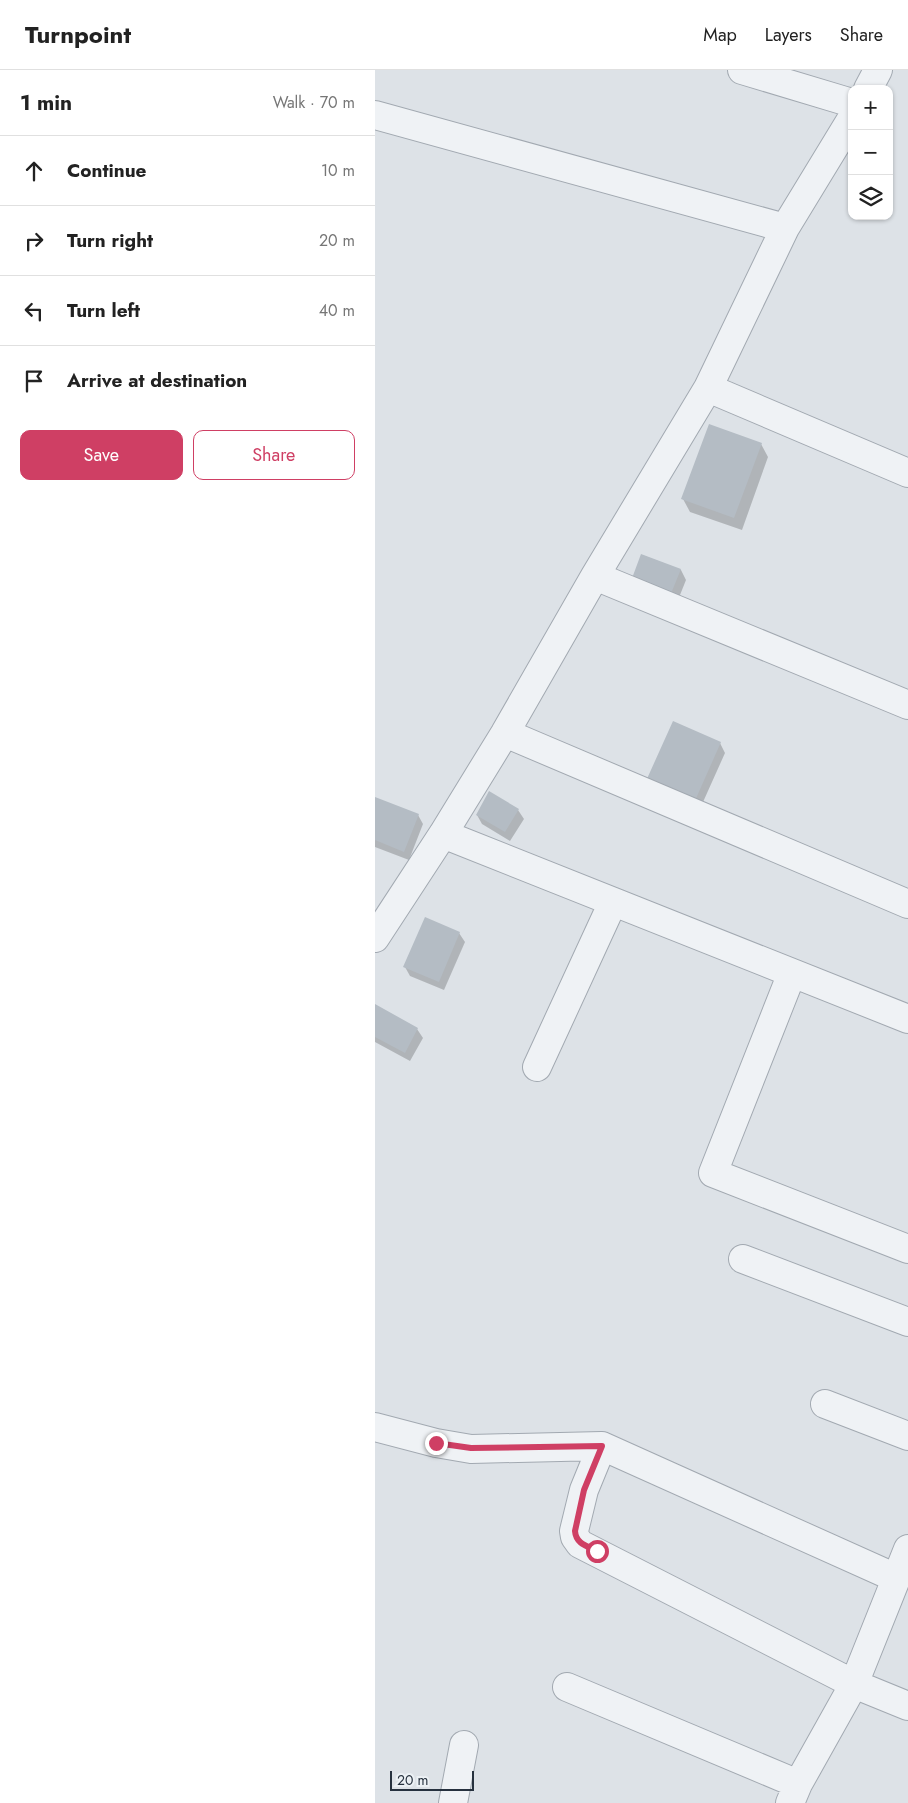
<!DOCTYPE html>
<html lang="en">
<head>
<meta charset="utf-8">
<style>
	:root { --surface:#fff; --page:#f2f2f2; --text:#222; --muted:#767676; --line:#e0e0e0; --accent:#cf3f64 }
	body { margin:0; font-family:Jost,sans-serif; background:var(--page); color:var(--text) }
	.controls { position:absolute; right:15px; top:15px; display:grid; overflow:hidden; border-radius:10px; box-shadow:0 1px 4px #0004 }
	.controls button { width:45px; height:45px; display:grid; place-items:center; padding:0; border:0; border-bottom:1px solid var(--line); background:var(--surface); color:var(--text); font:25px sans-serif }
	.scale { position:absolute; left:15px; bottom:12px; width:84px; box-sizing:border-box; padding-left:5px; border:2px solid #26313e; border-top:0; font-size:14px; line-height:18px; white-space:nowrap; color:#26313e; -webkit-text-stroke:4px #ecf1f5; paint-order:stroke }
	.stop { position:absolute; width:15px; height:15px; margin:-11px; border:4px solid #cf3f64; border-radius:50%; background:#fff }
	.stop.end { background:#cf3f64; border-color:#fff; box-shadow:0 1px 5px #0008 }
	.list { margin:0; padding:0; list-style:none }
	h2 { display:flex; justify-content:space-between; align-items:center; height:65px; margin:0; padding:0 20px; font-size:21px }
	h2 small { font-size:16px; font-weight:400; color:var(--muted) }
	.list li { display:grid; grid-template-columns:32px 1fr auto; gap:15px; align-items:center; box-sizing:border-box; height:70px; padding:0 20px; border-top:1px solid var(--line) }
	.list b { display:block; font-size:19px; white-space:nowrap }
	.list em { font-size:16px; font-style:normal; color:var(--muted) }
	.actions { display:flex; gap:10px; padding:15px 20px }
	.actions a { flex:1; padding:11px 0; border:1px solid var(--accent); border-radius:10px; text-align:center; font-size:18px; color:var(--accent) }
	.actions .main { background:var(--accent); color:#fff }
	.icon { flex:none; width:28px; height:28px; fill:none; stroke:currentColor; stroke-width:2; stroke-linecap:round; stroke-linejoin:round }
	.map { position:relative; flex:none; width:533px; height:1733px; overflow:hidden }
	header { display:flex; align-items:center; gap:30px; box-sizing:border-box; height:70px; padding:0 25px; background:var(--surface); border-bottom:1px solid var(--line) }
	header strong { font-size:24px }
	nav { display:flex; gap:28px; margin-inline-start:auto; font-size:18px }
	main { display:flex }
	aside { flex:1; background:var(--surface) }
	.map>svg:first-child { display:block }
</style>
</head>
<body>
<header>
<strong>Turnpoint</strong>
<nav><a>Map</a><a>Layers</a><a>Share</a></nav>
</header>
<main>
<aside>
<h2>1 min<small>Walk · 70 m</small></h2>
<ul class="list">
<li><svg class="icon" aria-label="ahead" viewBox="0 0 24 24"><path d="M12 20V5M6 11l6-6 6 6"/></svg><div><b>Continue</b></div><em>10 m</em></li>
<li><svg class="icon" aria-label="right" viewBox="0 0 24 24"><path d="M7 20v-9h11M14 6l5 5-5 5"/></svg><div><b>Turn right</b></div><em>20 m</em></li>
<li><svg class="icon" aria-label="left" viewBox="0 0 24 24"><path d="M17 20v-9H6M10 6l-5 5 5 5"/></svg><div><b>Turn left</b></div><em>40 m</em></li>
<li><svg class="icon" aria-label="arrive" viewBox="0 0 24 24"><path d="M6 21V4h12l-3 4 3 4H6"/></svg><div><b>Arrive at destination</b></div></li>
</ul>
<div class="actions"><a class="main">Save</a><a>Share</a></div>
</aside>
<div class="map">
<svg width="533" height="1733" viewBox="0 0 533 1733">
	<rect width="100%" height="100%" fill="#dde2e7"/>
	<!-- shadow -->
	<path fill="#0003" d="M386,374l7,13 -26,73 -52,-18 -7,-13z
		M267,485l39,15 5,10 -10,25z
		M345,673l5,10 -26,58 -47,-20z
		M0,728l43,17 5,9 -14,36 -34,-13z
		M143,740l6,9 -14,22 -28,-17 -5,-9z
		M84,863l6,9 -21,48 -34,-14 -5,-9z
		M0,936l42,23 6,9 -13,23 -35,-19z"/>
	<!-- building -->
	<path fill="#b4bcc4" d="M334,354l53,19 -28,75 -53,-19z
		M266,484l40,15 -11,27 -39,-15z
		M298,651l48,21 -27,61 -48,-22z
		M114,721l30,18 -14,23 -29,-17z
		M0,727l44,17 -15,38 -29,-12z
		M50,847l35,15 -21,50 -36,-15z
		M0,934l43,24 -13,25 -30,-16z"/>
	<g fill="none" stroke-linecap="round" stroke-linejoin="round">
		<defs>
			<path id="minor" d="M367,0l110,33
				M493,19l10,-19
				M0,45l410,113
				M333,318l200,85
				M220,506l313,129
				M130,663l403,171
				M68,764l465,185
				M0,868l68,-104 62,-101 90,-157 113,-188 77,-160 67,-110
				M417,903l-79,200 195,76
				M162,997l76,-165
				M368,1189l165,63
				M450,1334l83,32
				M0,1357l61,16 35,6 131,-3 294,132
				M227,1376l-18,44 -10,41 1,6 5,7 274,140 54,22
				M192,1617l231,97
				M78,1733l11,-58
				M415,1733l8,-19 56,-100 54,-135"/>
		</defs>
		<!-- minor casing -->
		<use href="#minor" stroke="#a2a9b1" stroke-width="30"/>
		<!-- minor -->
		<use href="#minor" stroke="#eff2f5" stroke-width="28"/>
	</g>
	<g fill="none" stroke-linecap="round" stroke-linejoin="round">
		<!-- route -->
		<path stroke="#cf3f64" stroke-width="6" d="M61,1373l35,5 131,-2 -18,44 -9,41c1,13 12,15 22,20"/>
	</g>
</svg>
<div class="controls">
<button>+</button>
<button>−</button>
<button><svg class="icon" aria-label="layers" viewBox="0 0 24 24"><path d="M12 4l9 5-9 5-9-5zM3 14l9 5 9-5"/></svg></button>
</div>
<div class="scale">20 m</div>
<div class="stop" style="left:222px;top:1481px"></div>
<div class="stop end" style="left:61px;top:1373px"></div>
</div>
</main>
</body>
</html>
